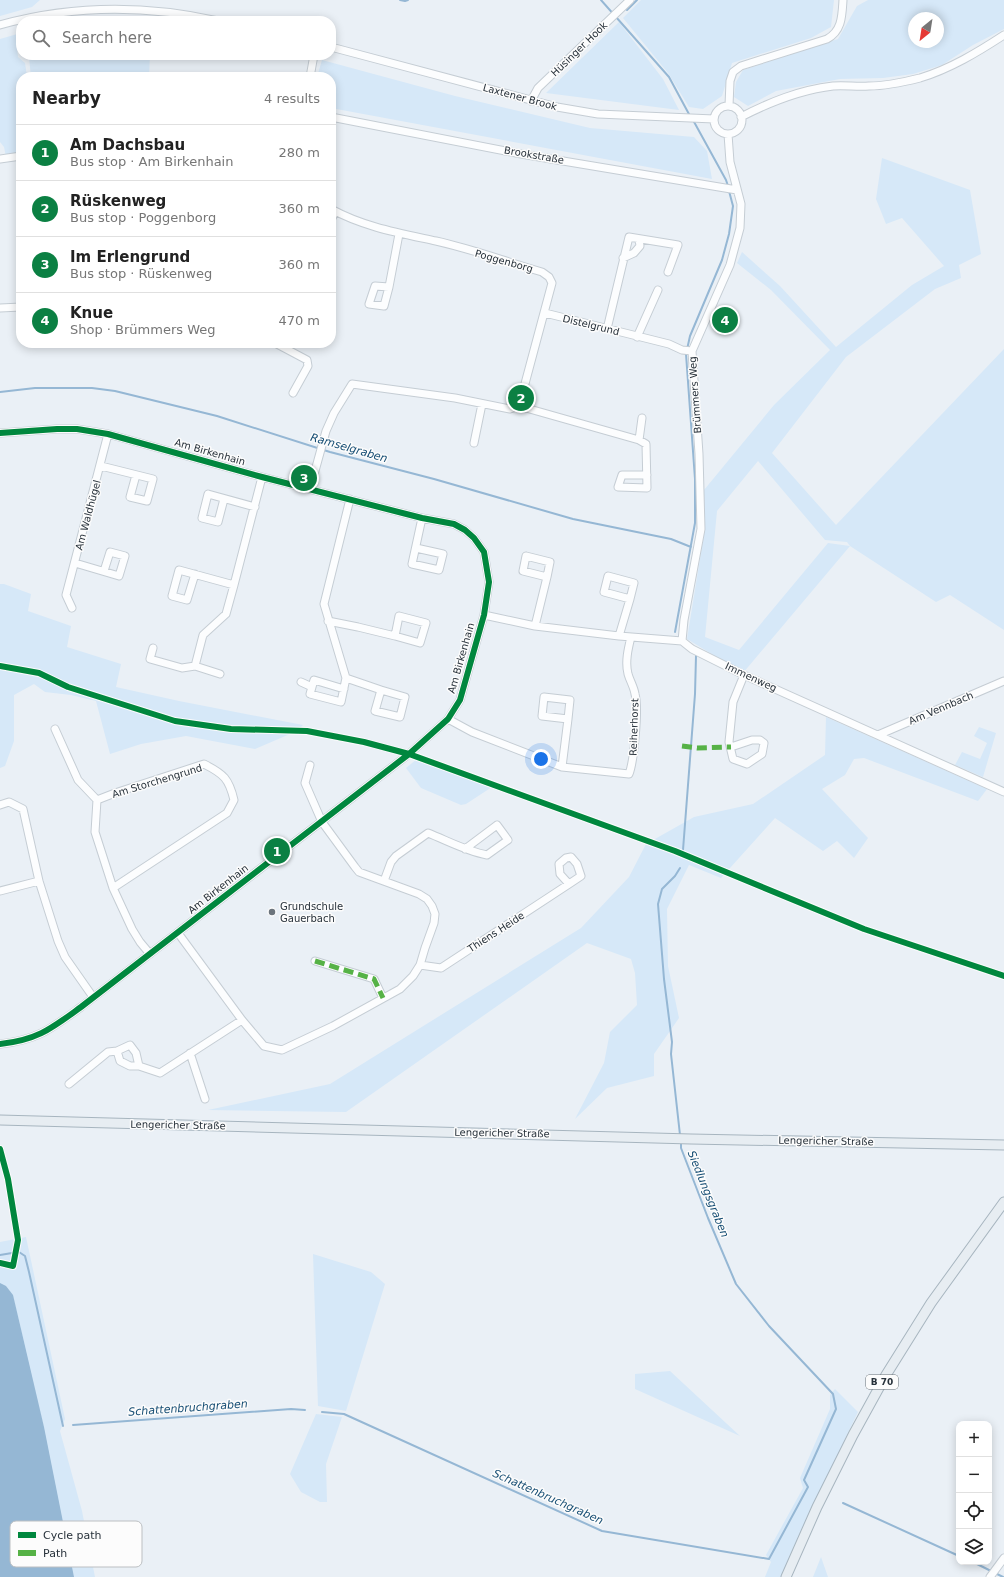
<!DOCTYPE html>
<html lang="en">
<head>
<meta charset="utf-8">
<style>
	:root { --surface:#fff; --page:#f2f2f2; --text:#222; --muted:#767676; --line:#e0e0e0; --accent:#0b8043 }
	body { margin:0; font-family:"DejaVu Sans",sans-serif; background:var(--page); color:var(--text) }
	.controls { position:absolute; right:12px; bottom:12px; display:grid; overflow:hidden; border-radius:8px; box-shadow:0 2px 10px #0003 }
	.controls button { width:36px; height:36px; display:grid; place-items:center; padding:0; border:0; border-bottom:1px solid var(--line); background:var(--surface); color:var(--text); font:20px sans-serif }
	.compass { position:absolute; left:908px; top:12px; width:36px; height:36px; border-radius:50%; background:var(--surface); box-shadow:0 2px 10px #0003; rotate:210deg }
	.you { position:absolute; left:541px; top:759px; width:14px; height:14px; margin:-10px; border:3px solid #fff; border-radius:50%; background:#1a73e8; box-shadow:0 0 0 6px #1a73e833 }
	.badge { display:grid; place-items:center; width:26px; height:26px; border-radius:50%; background:var(--accent); color:#fff; font-size:13px; font-weight:700 }
	.pin { position:absolute; translate:-50% -50%; border:2px solid #fff; box-shadow:0 1px 4px #0006 }
	.list { margin:0; padding:0; list-style:none }
	h2 { display:flex; justify-content:space-between; align-items:center; height:52px; margin:0; padding:0 16px; font-size:17px }
	h2 small { font-size:13px; font-weight:400; color:var(--muted) }
	.list li { display:grid; grid-template-columns:26px 1fr auto; gap:12px; align-items:center; box-sizing:border-box; height:56px; padding:0 16px; border-top:1px solid var(--line) }
	.list b { display:block; font-size:15px; white-space:nowrap }
	.list p { margin:0; font-size:13px; white-space:nowrap; color:var(--muted) }
	.list em { font-size:13px; font-style:normal; color:var(--muted) }
	.icon { flex:none; width:22px; height:22px; fill:none; stroke:currentColor; stroke-width:2; stroke-linecap:round; stroke-linejoin:round }
	.map { position:relative; flex:none; width:1004px; height:1577px; overflow:hidden }
	.search { position:absolute; background:var(--surface); box-shadow:0 2px 10px #0003; left:16px; top:16px; width:320px; height:44px; display:flex; align-items:center; gap:10px; box-sizing:border-box; padding:0 14px; border-radius:16px; color:var(--muted); font-size:15px }
	.panel { position:absolute; background:var(--surface); box-shadow:0 2px 10px #0003; left:16px; top:72px; width:320px; height:276px; border-radius:16px }
	.map>svg:first-child { display:block }
</style>
</head>
<body>
<div class="map">
<svg width="1004" height="1577" viewBox="0 0 1004 1577">
	<rect width="100%" height="100%" fill="#eaf0f6"/>
	<!-- green -->
	<path fill="#d6e8f8" fill-rule="evenodd" d="M0,0h40l-8,7 -32,9z
		M641,0h193l-3,27 -20,11 -79,25 -10,33 -19,13 -14,-2 -21,-34 -45,-55z
		M868,0h136v29l-31,16 -31,20 -29,9 -30,4 -43,1 -64,12 -28,15 -14,-9 2,-15 7,-12 95,-31 19,-33zM914,18h24v24h-24z
		M619,22l44,57 16,31 -133,-17z
		M21,33v10l-4,6 1,8 7,6 2,14h-6v77l-15,3 -2,-10 -4,-5v-103z
		M26,55h124l-1,22h-118l-2,-20z
		M322,60l133,36 135,32 104,9 13,14 5,28 -381,-71v-31h-14z
		M882,158l88,32 11,64 -22,11 2,13 -26,11 -89,68 -74,96 64,72 168,-176v281l-54,-35 -14,7 -86,-56 -107,127 -56,-34 18,-111 -1,-38 70,-85 56,-55 -59,-60 -34,-27 5,-11 38,34 56,61 76,-62 32,-19 -42,-48 -16,6 -10,-25zM758,461l67,79 22,2 3,4 -22,-3 -89,107 -34,-13 12,-126z
		M0,584h4l27,10 -3,17 43,15 -4,21 54,17 -5,23 63,14 124,24 -6,6 -42,18 -69,-13 -45,8 -31,10 -14,-53 -25,-6 -26,-3 -11,-8 -20,11v46l-9,25 -5,2z
		M826,717l161,72 -9,12 -114,-43 -10,1 -9,16 -23,14 46,49 -14,20 -17,-17 -14,10 -48,-33 -54,60 -32,-13 -22,44 1,57 11,52 -25,36v22l-47,12 -32,31 29,-56 6,-31 27,-27 -2,-32 -4,-14 -44,-16 -241,169 -138,-2 122,-26 251,-156 48,-51 17,-33 48,-27 59,-13 72,-49z
		M979,727l17,6 -13,44 -28,-12 7,-13 18,7 7,-16 -13,-7z
		M417,759l75,28 -26,17 -5,1 -40,-17 -15,-20z
		M26,1237l39,182 -5,12 22,80 13,66h-95v-335z
		M313,1254l58,18 14,12 -39,127 -28,-5z
		M670,1371l70,65 -105,-47v-15z
		M835,1389l23,23 -35,73 -38,92h-20l6,-15 -5,-7 37,-67 -3,-10 30,-69v-14z
		M316,1414l26,3 -16,47 1,38h-7l-19,-10 -11,-18z
		M821,1557l7,20h-15z"/>
	<!-- water -->
	<path fill="#95b7d4" d="M0,1283l6,3 7,9 31,132 30,150h-74z"/>
	<g fill="none" stroke-linecap="round" stroke-linejoin="round">
		<!-- stream -->
		<path stroke="#95b7d4" stroke-width="2" d="M400,0l5,1 3,-1
			M601,0l68,77 21,39
			M627,10l10,-10
			M693,120l33,60 2,6
			M0,392l35,-4h57l23,3 102,25 113,36 104,27 139,40 98,20 20,8
			M675,632l20,-109v-44l-9,-125 4,-18 32,-76 7,-26 4,-28 -4,-15
			M683,850l12,-156 1,-38
			M680,868l-5,8 -13,13 -4,15 6,75 8,63 -1,12 9,81
			M19,1252l6,4 4,16 34,154
			M0,1255l12,-2
			M322,1412l22,2 258,117 167,28 39,-72 -4,-7 32,-71 -3,-15 -64,-68 -33,-42 -28,-66 -27,-70v-6
			M73,1425l218,-16 14,1
			M843,1503l116,53
			M973,1562l18,9
			M995,1573l8,4"/>
		<defs>
			<path id="minor" d="M0,25c72,-20 146,-20 218,-4
				M331,47l226,60 41,7 116,5
				M310,77l4,-22
				M531,101l7,-13 92,-88
				M729,106l1,-25 3,-9 8,-6 86,-27c15,-8 15,-23 16,-39
				M714 120a14 14 0 1 1 28 0a14 14 0 1 1-28 0Z
				M331,117l190,37 216,36
				M741,117c29,-15 58,-27 92,-31 12,-1 24,1 36,0 17,0 35,-4 51,-8 30,-9 58,-26 84,-43
				M0,159l21,-3
				M331,209c33,18 68,24 105,32 36,8 71,21 106,31l7,5 3,6 -33,123
				M331,220l4,-8
				M623,258l11,-5 6,-7 -1,-7
				M389,287l-5,19 -15,-2 6,-18 14,1 10,-53
				M0,308l21,-1
				M545,313l124,31 13,6 10,1
				M607,329l22,-92 49,8 -10,27
				M637,337l21,-47
				M275,343l32,17 1,6 -15,27
				M0,433l57,-4h20l31,5 154,43 160,41 32,6 11,6 9,8 10,14 5,30 -5,33 -24,85 -12,19 -39,35 -328,253c-29,21 -43,33 -81,37
				M639,440l3,-22
				M474,443l8,-39
				M101,466l52,13 -6,22 -17,-4 6,-22
				M310,489l16,-58 8,-18 18,-29 103,14 55,11 9,-3 120,34 7,4 1,44 -29,-1 4,-12h25
				M224,499l-6,23 -16,-4 6,-24 47,13
				M350,499l-26,105 22,74 35,12 -6,21 25,6 5,-20 -24,-7
				M416,548l27,6 -4,16 -27,-6 10,-46
				M75,563l44,13 6,-20 -15,-4 -6,19
				M195,574l-8,26 -15,-4 7,-26 55,15
				M72,608l-6,-13 42,-161
				M484,615l51,11 84,10 63,5 10,8 52,26 260,117
				M328,621l30,6 37,9 4,-20 27,7 -6,20 -25,-7
				M535,626l12,-49 -24,-6 3,-15 24,6 -3,15
				M619,636l11,-37 -26,-7 4,-16 26,7 -4,16
				M682,641l2,-21 17,-91 -2,-75 -7,-103 38,-86 10,-37 1,-24 -11,-42 -2,-28
				M153,648l-3,11 32,9 13,-2 25,8
				M195,666l8,-31 23,-21 8,-29 28,-108
				M301,682l11,5 -2,7 31,8 5,-24
				M312,687l2,-7 30,9
				M448,719l24,13 90,35 67,7c5,-13 10,-66 6,-80 -1,-7 -5,-13 -7,-20 -3,-12 0,-25 3,-37
				M55,729l23,51 19,20
				M878,735l126,-54
				M731,747l21,-7h8l4,3 -2,11 -15,10 -14,-5 -4,-17 4,-40 11,-27
				M562,767l6,-48 -26,-3 2,-19 26,3 -2,19
				M97,800l18,-7 89,-29c20,10 25,15 30,36l-7,13 -114,75
				M97,800l-2,32 18,56 19,41 8,13 10,12
				M0,805l9,-3 14,7 16,72 19,60 7,16 28,40
				M384,881l7,-19 5,-6 32,-23c20,8 38,18 59,22l21,-15 -11,-15 -32,24
				M0,891l39,-10
				M178,933l64,87 22,26 18,4 51,-24 67,-37 13,-13 7,-11 5,-17 9,-25 1,-9 -3,-8 -5,-7 -8,-5 -60,-22 -4,-5 -33,-45 -17,-39 5,-18
				M315,961l59,18 9,19
				M420,965l21,3 128,-84 12,-8 -4,-12 -6,-7 -5,1 -7,6 1,10 9,10
				M117,1051l3,10 10,5h9
				M190,1053l15,46
				M69,1084l39,-32 9,-1 13,-6 6,8 3,13 21,7 82,-53
				M990,1577l14,-19"/>
			<path id="major" d="M0,1120l691,19 313,6
				M786,1577l31,-70 36,-72 33,-60 45,-72 73,-101"/>
		</defs>
		<!-- minor casing -->
		<use href="#minor" stroke="#c5cdd4" stroke-width="9"/>
		<!-- major casing -->
		<use href="#major" stroke="#a7b5bf" stroke-width="11"/>
		<!-- minor -->
		<use href="#minor" stroke="#fcfdfe" stroke-width="7"/>
		<!-- major -->
		<use href="#major" stroke="#e7edf2" stroke-width="9"/>
		<!-- quiet -->
		<path stroke="#56b246" stroke-width="5" stroke-dasharray="10 5" stroke-linecap="butt" d="M682,746l15,2 34,-1
			M315,961l59,18 9,19"/>
		<defs>
			<path id="cycleway" d="M0,433l57,-4h20l31,5 154,43 160,41 32,6 11,6 9,8 10,14 5,30 -5,33 -24,85 -12,19 -39,35 -328,253c-29,21 -43,33 -81,37
				M0,666l39,7 29,14 107,34 56,8 76,2 57,11 45,12 266,97 189,78 140,47
				M0,1149l8,30 10,61 -5,26 -13,-3"/>
		</defs>
		<!-- cycleway casing -->
		<use href="#cycleway" stroke="#fcfcfc" stroke-width="8"/>
		<!-- cycleway -->
		<use href="#cycleway" stroke="#00873e" stroke-width="6"/>
	</g>
	<!-- markers -->
	<circle fill="#6b747c" stroke="#fcfcfc" stroke-width="1.5" cx="272" cy="912" r="4"/>
	<g text-anchor="middle" dominant-baseline="central" stroke-width="3" stroke-linejoin="round" paint-order="stroke">
		<!-- shield labels -->
		<rect fill="#fcfcfc" stroke="#676e74" stroke-width="1" x="866" y="1375" width="32" height="14" rx="3"/>
		<g font-size="9" font-weight="bold" fill="#27313a">
			<text x="882" y="1382">B 70</text>
		</g>
		<!-- street labels -->
		<g font-size="10" fill="#27313a" stroke="#fcfcfc">
			<text transform="translate(579 49) rotate(-44)">Hüsinger Hook</text>
			<text transform="translate(520 97) rotate(15)">Laxtener Brook</text>
			<text transform="translate(534 155) rotate(10)">Brookstraße</text>
			<text transform="translate(504 261) rotate(16)">Poggenborg</text>
			<text transform="translate(591 325) rotate(14)">Distelgrund</text>
			<text transform="translate(695 395) rotate(-94)">Brümmers Weg</text>
			<text transform="translate(210 452) rotate(16)">Am Birkenhain</text>
			<text transform="translate(88 515) rotate(-75)">Am Waldhügel</text>
			<text transform="translate(461 658) rotate(-74)">Am Birkenhain</text>
			<text transform="translate(751 677) rotate(25)">Immenweg</text>
			<text transform="translate(941 708) rotate(-23)">Am Vennbach</text>
			<text transform="translate(634 727) rotate(-88)">Reiherhorst</text>
			<text transform="translate(157 781) rotate(-17)">Am Storchengrund</text>
			<text transform="translate(218 889) rotate(-38)">Am Birkenhain</text>
			<text transform="translate(496 932) rotate(-33)">Thiens Heide</text>
			<text transform="translate(178 1125) rotate(1)">Lengericher Straße</text>
			<text transform="translate(502 1133) rotate(1)">Lengericher Straße</text>
			<text transform="translate(826 1141) rotate(1)">Lengericher Straße</text>
		</g>
		<!-- poi labels -->
		<g font-size="10" fill="#27313a" stroke="#fcfcfc" text-anchor="start">
			<text x="280" y="906">Grundschule<tspan x="280" dy="12">Gauerbach</tspan></text>
		</g>
		<!-- water labels -->
		<g font-size="11" font-style="italic" fill="#154d73" stroke="#fcfcfc">
			<text transform="translate(349 448) rotate(16)">Ramselgraben</text>
			<text transform="translate(708 1194) rotate(68)">Siedlungsgraben</text>
			<text transform="translate(188 1408) rotate(-4)">Schattenbruchgraben</text>
			<text transform="translate(548 1497) rotate(24)">Schattenbruchgraben</text>
		</g>
	</g>
	<!-- legend -->
	<rect x="10" y="1521" width="132" height="46" rx="6" fill="#fcfcfc" stroke="#bcbfc2" stroke-width="1"/>
	<rect x="18" y="1532" width="18" height="6" fill="#00873e"/>
	<rect x="18" y="1550" width="18" height="6" fill="#56b246"/>
	<g font-size="11" fill="#27313a">
		<text x="43" y="1539">Cycle path</text>
		<text x="43" y="1557">Path</text>
	</g>
</svg>
<div class="controls">
<button>+</button>
<button>−</button>
<button><svg class="icon" aria-label="locate" viewBox="0 0 24 24"><circle cx="12" cy="12" r="6"/><path d="M12 2v4M12 18v4M2 12h4M18 12h4"/></svg></button>
<button><svg class="icon" aria-label="layers" viewBox="0 0 24 24"><path d="M12 4l9 5-9 5-9-5zM3 14l9 5 9-5"/></svg></button>
</div>
<svg class="compass" viewBox="-18 -18 36 36"><path d="M0-13l5 13h-10z" fill="#e53935"/><path d="M0 13l5-13h-10z" fill="#767676"/></svg>
<div class="you"></div>
<div class="pin badge" style="left:277px;top:851px">1</div>
<div class="pin badge" style="left:521px;top:398px">2</div>
<div class="pin badge" style="left:304px;top:478px">3</div>
<div class="pin badge" style="left:725px;top:320px">4</div>
<div class="search"><svg class="icon" aria-label="search" viewBox="0 0 24 24"><circle cx="10" cy="10" r="6"/><path d="M15 15l6 6"/></svg>Search here</div>
<section class="panel">
<h2>Nearby<small>4 results</small></h2>
<ul class="list">
<li><span class="badge">1</span><div><b>Am Dachsbau</b><p>Bus stop · Am Birkenhain</p></div><em>280 m</em></li>
<li><span class="badge">2</span><div><b>Rüskenweg</b><p>Bus stop · Poggenborg</p></div><em>360 m</em></li>
<li><span class="badge">3</span><div><b>Im Erlengrund</b><p>Bus stop · Rüskenweg</p></div><em>360 m</em></li>
<li><span class="badge">4</span><div><b>Knue</b><p>Shop · Brümmers Weg</p></div><em>470 m</em></li>
</ul>
</section>
</div>
</body>
</html>
